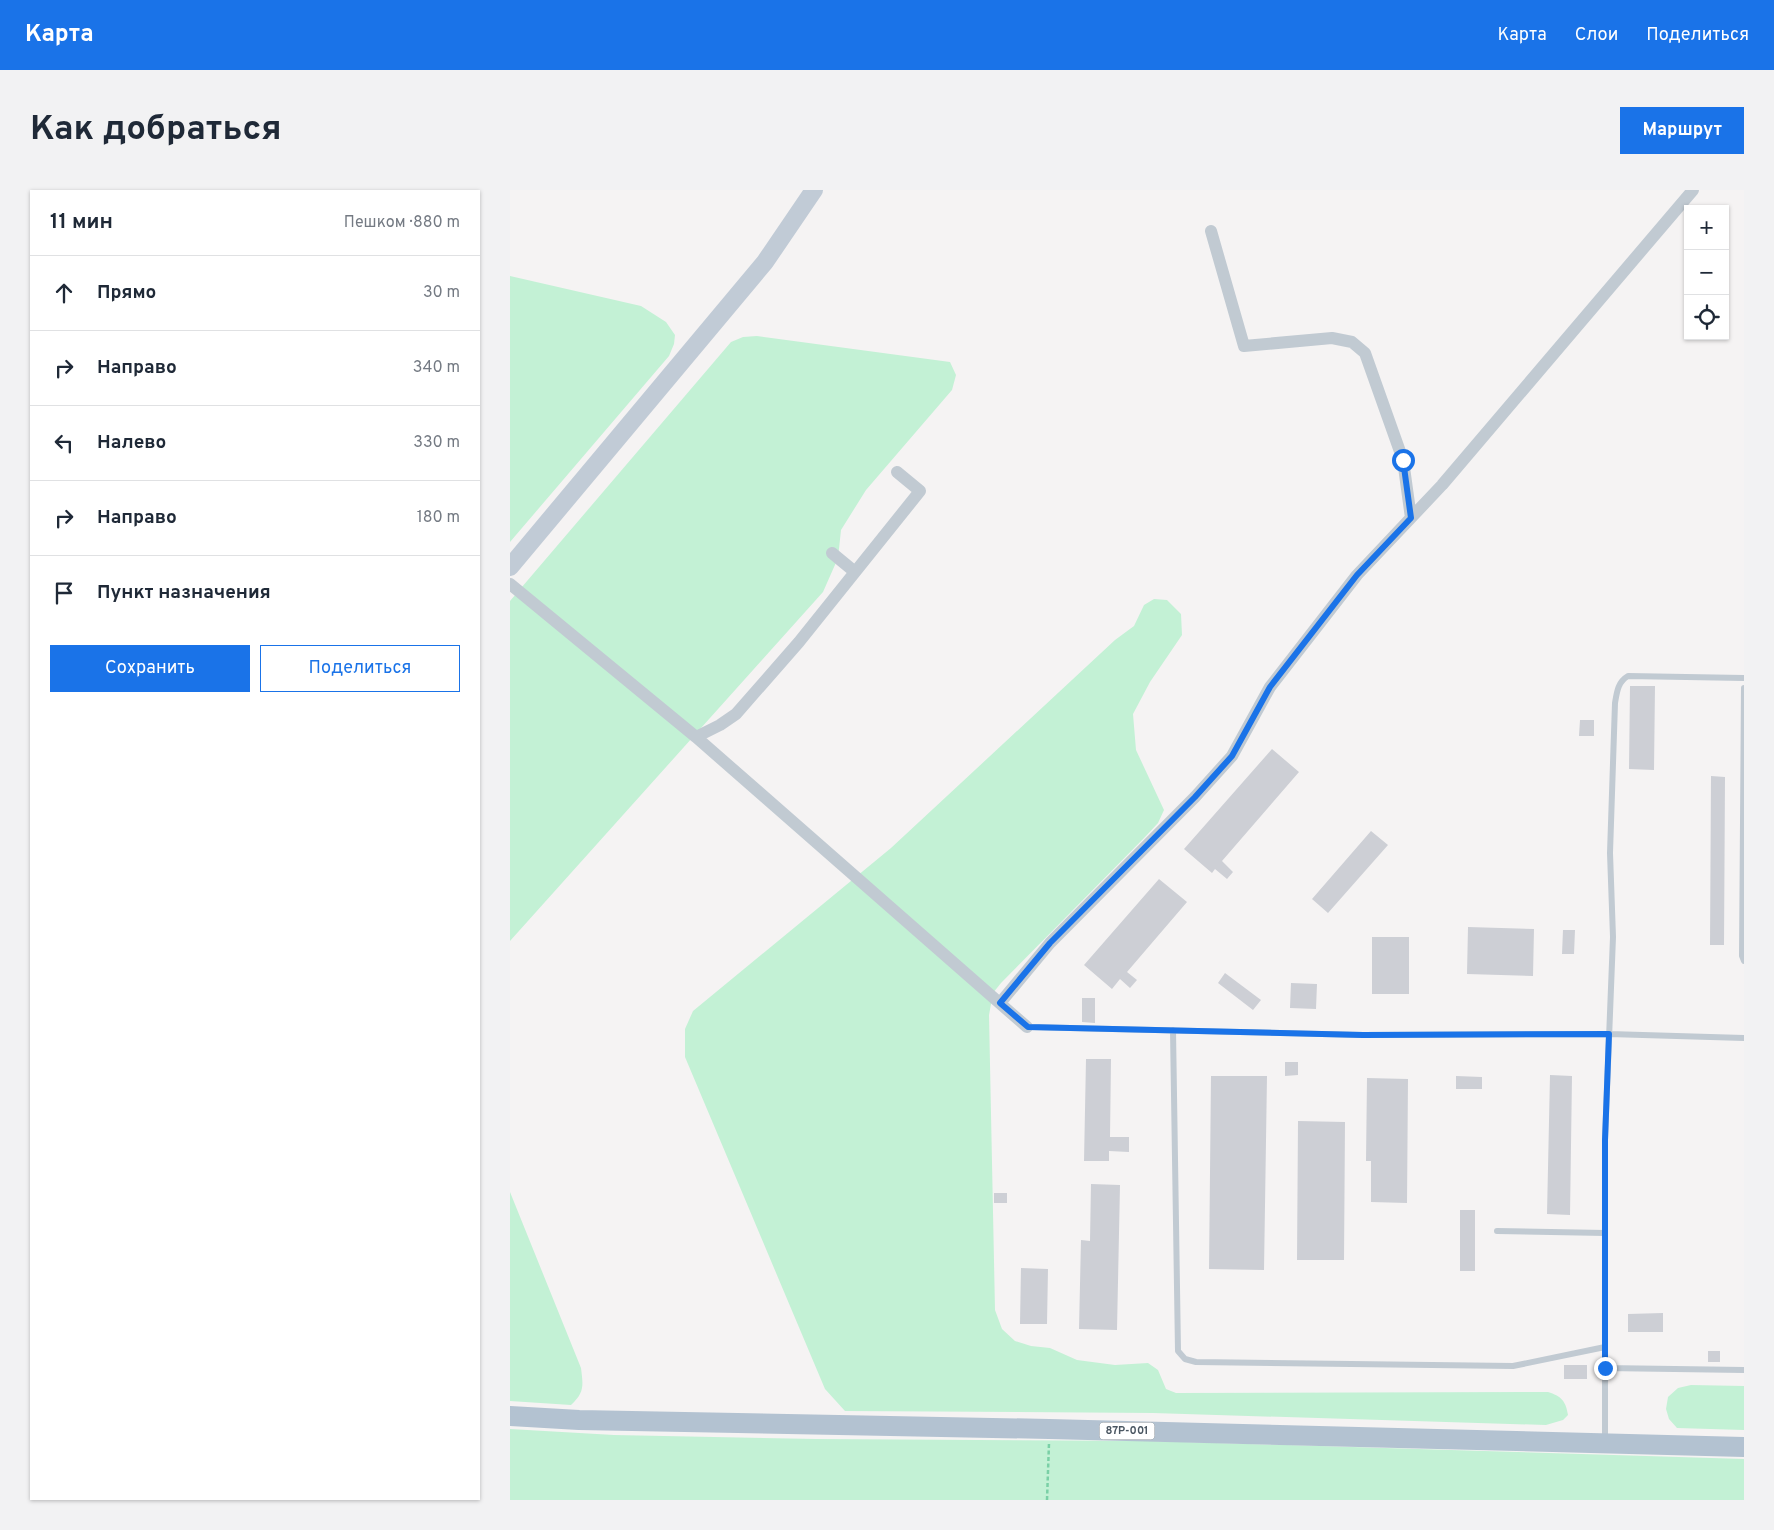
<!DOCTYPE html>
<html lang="ru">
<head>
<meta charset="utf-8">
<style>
	:root { --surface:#fff; --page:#f2f2f3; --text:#1f2937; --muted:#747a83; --line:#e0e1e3; --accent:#1a73e8 }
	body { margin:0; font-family:Overpass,sans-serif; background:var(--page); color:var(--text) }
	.controls { position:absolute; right:15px; top:15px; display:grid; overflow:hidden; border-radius:0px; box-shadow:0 1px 4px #0004 }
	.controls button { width:45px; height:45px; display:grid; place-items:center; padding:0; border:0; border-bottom:1px solid var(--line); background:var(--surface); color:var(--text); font:25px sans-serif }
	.stop { position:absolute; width:15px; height:15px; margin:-11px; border:4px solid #1a73e8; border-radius:50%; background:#fff }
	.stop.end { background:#1a73e8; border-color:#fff; box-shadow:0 1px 5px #0008 }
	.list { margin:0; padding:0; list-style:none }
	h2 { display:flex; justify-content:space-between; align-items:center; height:65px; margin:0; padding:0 20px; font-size:21px }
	h2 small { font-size:16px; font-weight:400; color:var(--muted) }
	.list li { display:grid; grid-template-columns:32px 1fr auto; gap:15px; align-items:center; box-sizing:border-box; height:75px; padding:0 20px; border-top:1px solid var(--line) }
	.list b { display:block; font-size:19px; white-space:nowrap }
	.list em { font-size:16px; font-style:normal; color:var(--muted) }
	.actions { display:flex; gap:10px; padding:15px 20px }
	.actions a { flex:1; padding:11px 0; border:1px solid var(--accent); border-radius:0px; text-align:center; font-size:18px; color:var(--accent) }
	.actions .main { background:var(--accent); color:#fff }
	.icon { flex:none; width:28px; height:28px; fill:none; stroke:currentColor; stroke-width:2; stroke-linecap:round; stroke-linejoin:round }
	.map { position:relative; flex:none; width:1234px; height:1310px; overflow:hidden; border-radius:0px }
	header { display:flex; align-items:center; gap:30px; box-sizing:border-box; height:70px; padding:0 25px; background:var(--accent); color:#fff }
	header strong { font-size:24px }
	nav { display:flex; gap:28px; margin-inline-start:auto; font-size:18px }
	.intro { display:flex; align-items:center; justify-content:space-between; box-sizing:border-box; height:120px; padding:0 30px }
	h1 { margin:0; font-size:35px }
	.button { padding:12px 22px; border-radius:0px; background:var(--accent); color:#fff; font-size:18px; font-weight:700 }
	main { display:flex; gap:30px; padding:0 30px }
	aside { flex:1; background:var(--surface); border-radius:0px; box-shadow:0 1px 4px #0004 }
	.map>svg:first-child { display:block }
</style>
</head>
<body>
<header>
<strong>Карта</strong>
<nav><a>Карта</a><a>Слои</a><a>Поделиться</a></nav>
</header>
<div class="intro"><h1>Как добраться</h1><a class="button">Маршрут</a></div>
<main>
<aside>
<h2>11 мин<small>Пешком · 880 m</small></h2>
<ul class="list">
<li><svg class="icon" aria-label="ahead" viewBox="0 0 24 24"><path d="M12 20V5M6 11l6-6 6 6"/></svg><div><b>Прямо</b></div><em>30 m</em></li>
<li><svg class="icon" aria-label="right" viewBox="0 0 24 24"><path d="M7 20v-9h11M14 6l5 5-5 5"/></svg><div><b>Направо</b></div><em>340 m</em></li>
<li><svg class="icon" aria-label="left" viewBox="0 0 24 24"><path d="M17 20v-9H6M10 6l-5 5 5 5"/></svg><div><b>Налево</b></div><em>330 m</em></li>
<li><svg class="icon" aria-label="right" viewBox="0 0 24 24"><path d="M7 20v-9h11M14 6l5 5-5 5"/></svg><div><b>Направо</b></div><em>180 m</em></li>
<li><svg class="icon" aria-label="arrive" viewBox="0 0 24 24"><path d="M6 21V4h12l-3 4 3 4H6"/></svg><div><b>Пункт назначения</b></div></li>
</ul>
<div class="actions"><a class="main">Сохранить</a><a>Поделиться</a></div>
</aside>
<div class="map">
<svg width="1234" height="1310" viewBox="0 0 1234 1310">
	<rect width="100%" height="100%" fill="#f5f3f3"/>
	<!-- green -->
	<path fill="#c3f1d5" d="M0,86l131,30 25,16 9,13 -1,9 -5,12 -159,186z
		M247,146l193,26 6,13 -4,15 -86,100 -25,40 -3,28 -15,34 -313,349v-340l221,-259 12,-5z
		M644,409l13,1 14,14 1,21 -32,47 -17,32 3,36 28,60 -6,13 -13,14 -144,146 -8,10 -4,22 6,295 7,19 13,12 16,5 19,2 27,12 38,5 33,-2 10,7 8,19 10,4 372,-1c13,4 18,9 20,23l-5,5 -17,5 -393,-12 -308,-2 -20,-22 -140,-332v-28l8,-18 198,-163 224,-208 19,-14 10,-21z
		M0,1002l71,176c2,17 4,24 -10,37l-61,-4z
		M1181,1195l53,1v44l-67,-2 -8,-9 -3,-10 2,-12 10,-9z
		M0,1239l104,6 202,4 336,2 592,18v41h-1234z"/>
	<!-- building -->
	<path fill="#cdcfd5" d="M1120,496h25l-1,84 -25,-1z
		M1070,530h14v16h-15z
		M762,559l27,23 -77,89 11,11 -6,7 -12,-10 -3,4 -28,-24z
		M1201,586l14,1 -1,168h-14z
		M861,641l17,14 -60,68 -16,-14z
		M649,689l28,23 -60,70 10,8 -7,8 -10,-9 -8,10 -28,-24z
		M958,737l66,2 -1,47 -66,-2z
		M1053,740h12l-1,24h-12z
		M862,747h37v57h-37z
		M715,783l36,27 -8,10 -35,-27z
		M781,793l26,1 -1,25 -26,-1z
		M572,808h13v25l-13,-1z
		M576,869h25l-1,78h19v15l-20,-1v10h-25z
		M775,872h13v13l-13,1z
		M1040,885l22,1 -2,139 -23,-1z
		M701,886h56l-3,194 -55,-1z
		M946,886l26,1v12h-26z
		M857,888l41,1 -1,124 -36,-1v-41h-5z
		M788,931l47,1 -1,138h-47z
		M581,994l29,1 -3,145 -38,-1 2,-89 9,1z
		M484,1003h13v10h-13z
		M950,1020h15v61h-15z
		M511,1078l27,1 -1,55h-27z
		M1153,1123v19h-35v-18z
		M1198,1161h12v11h-12z
		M1054,1175h23v14h-23z"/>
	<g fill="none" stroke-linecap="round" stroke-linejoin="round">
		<!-- path -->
		<path stroke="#7ad0a6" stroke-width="2.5" stroke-dasharray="4 2.5" stroke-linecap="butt" d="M537,1310l2,-57"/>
		<!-- lane -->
		<path stroke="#c1cad2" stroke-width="6" d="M1234,498l-2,268 2,5
			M517,837l336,8 246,-1 135,4
			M663,840l5,321 7,8 11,3 317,4 92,-19
			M987,1041l108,2
			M1095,1178l139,2
			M1095,1251v-301l8,-203 -3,-84 5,-150c2,-12 3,-21 13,-27l116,2"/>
		<!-- street -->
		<path stroke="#c1cad2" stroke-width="12" d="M701,41l33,115 88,-8 20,4 13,11 38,107 8,58
			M322,363l23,19
			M0,394l186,153 331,290
			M186,547l24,-12 16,-11 63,-72 121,-151 -23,-19
			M490,813l50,-60 145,-146 37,-41 38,-69 87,-112 85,-90 251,-295"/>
		<!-- secondary -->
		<path stroke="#c1cbd6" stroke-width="18" d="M0,377l255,-305 49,-72"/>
		<!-- primary -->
		<path stroke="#b3c2d1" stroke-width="20" d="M0,1226l69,4 470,9 695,18"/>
	</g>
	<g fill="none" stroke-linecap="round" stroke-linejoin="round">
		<!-- route -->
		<path stroke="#1a73e8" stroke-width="6" d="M893,270l8,58 -54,57 -87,112 -38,69 -37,41 -145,146 -50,60 28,24 335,8 246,-1 -4,106v228"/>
	</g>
	<g text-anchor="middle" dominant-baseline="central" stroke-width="4" stroke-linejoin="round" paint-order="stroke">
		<!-- shield labels -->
		<rect fill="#fff" stroke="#808990" stroke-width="1" x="589.5" y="1232.5" width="55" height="17" rx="4"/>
		<g font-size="11" font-weight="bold" fill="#4a5661">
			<text x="617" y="1241">87Р-001</text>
		</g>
	</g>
</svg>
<div class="controls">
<button>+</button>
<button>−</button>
<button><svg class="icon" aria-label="locate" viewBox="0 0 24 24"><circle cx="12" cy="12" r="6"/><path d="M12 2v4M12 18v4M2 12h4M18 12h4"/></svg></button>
</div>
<div class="stop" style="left:893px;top:270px"></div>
<div class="stop end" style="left:1095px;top:1178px"></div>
</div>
</main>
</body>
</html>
